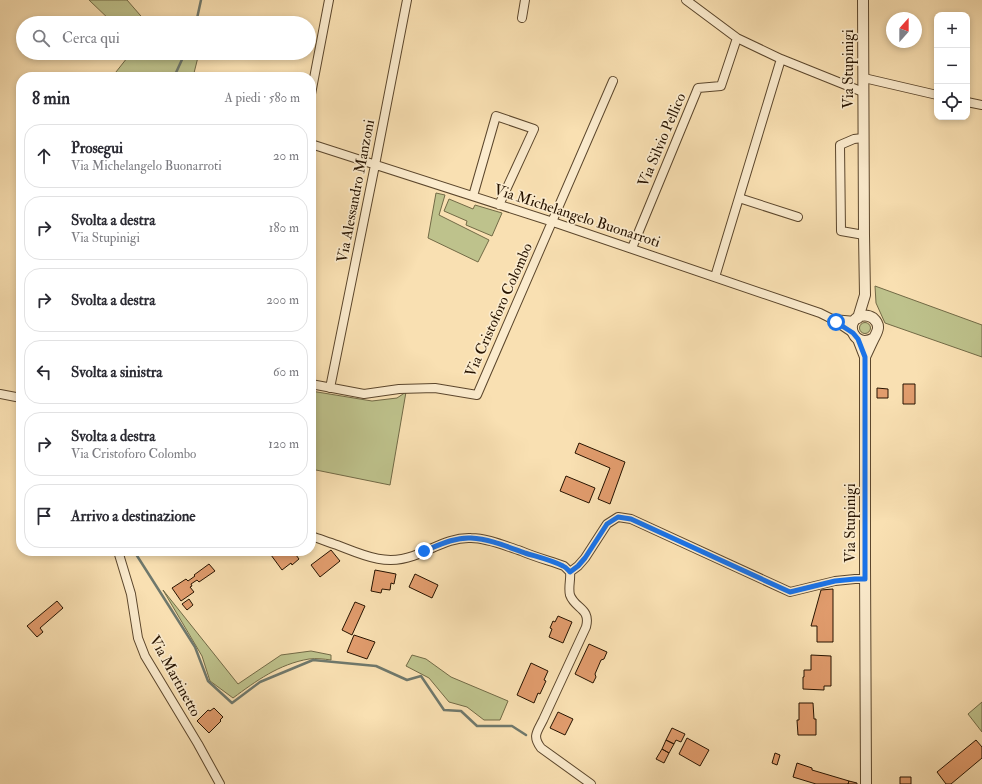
<!DOCTYPE html>
<html lang="it">
<head>
<meta charset="utf-8">
<style>
	:root { --surface:#fff; --page:#f2f2f3; --text:#2b2b33; --muted:#7c7c81; --line:#e1e1e2 }
	body { margin:0; font-family:"IM FELL Double Pica",serif; background:var(--page); color:var(--text) }
	.controls { position:absolute; right:12px; top:12px; display:grid; overflow:hidden; border-radius:8px; box-shadow:0 2px 6px #0003 }
	.controls button { width:36px; height:36px; display:grid; place-items:center; padding:0; border:0; border-bottom:1px solid var(--line); background:var(--surface); color:var(--text); font:20px sans-serif }
	.compass { position:absolute; left:886px; top:12px; width:36px; height:36px; border-radius:50%; background:var(--surface); box-shadow:0 2px 6px #0003; rotate:21deg }
	.stop { position:absolute; width:12px; height:12px; margin:-9px; border:3px solid #1a73e8; border-radius:50%; background:#fff }
	.stop.end { background:#1a73e8; border-color:#fff; box-shadow:0 1px 4px #0008 }
	.list { margin:0; padding:0; list-style:none }
	h2 { display:flex; justify-content:space-between; align-items:center; height:52px; margin:0; padding:0 16px; font-size:17px }
	h2 small { font-size:13px; font-weight:400; color:var(--muted) }
	.list li { display:grid; grid-template-columns:26px 1fr auto; gap:12px; align-items:center; box-sizing:border-box; height:64px; margin:0 8px 8px; padding:0 8px; border:1px solid var(--line); border-radius:16px }
	.list b { display:block; font-size:15px; white-space:nowrap }
	.list p { margin:0; font-size:13px; white-space:nowrap; color:var(--muted) }
	.list em { font-size:13px; font-style:normal; color:var(--muted) }
	.icon { flex:none; width:22px; height:22px; fill:none; stroke:currentColor; stroke-width:2; stroke-linecap:round; stroke-linejoin:round }
	.map { position:relative; flex:none; width:982px; height:784px; overflow:hidden }
	.search { position:absolute; background:var(--surface); box-shadow:0 2px 6px #0003; left:16px; top:16px; width:300px; height:44px; display:flex; align-items:center; gap:10px; box-sizing:border-box; padding:0 14px; border-radius:22px; color:var(--muted); font-size:15px }
	.panel { position:absolute; background:var(--surface); box-shadow:0 2px 6px #0003; left:16px; top:72px; width:300px; height:484px; border-radius:16px }
	.map>svg:first-child { display:block }
</style>
</head>
<body>
<div class="map">
<svg width="982" height="784" viewBox="0 0 982 784">
	<rect width="100%" height="100%" fill="#f9e0b2"/>
	<filter id="stains"><feTurbulence type="fractalNoise" baseFrequency=".005" numOctaves="4"/><feColorMatrix values="0 0 0 0 .2 0 0 0 0 .09 0 0 0 0 .02 0 0 0 .5 -.17"/></filter>
	<radialGradient id="worn" r=".72"><stop offset=".6" stop-color="#630" stop-opacity="0"/><stop offset="1" stop-color="#630" stop-opacity=".3"/></radialGradient>
	<!-- green -->
	<path fill="#bec28c" stroke="#726a46" d="M89,0h38l20,23h-34z
		M131,53h68l-6,24h-81z
		M436,193l9,2 -6,20 50,25 -11,22 -50,-24z
		M449,199l24,10 2,-4 27,8 -10,23 -26,-11 1,-4 -23,-10z
		M875,286l107,39v32l-97,-34 -9,-20z
		M859.5 328a5.5 5.5 0 1 1 11 0a5.5 5.5 0 1 1-11 0Z
		M311,391l61,10 25,-3 9,-6 -16,93 -79,-16z
		M163,590l75,94 43,-29 30,-4 20,4v5c-7,-1 -15,-2 -22,-1 -30,5 -53,22 -76,39l-23,-17 -8,-25z
		M412,655l14,4 25,18 57,24 -8,19h-16l-17,-13 -18,-5 -20,-24 -23,-12z
		M982,702v30l-14,-18z"/>
	<g fill="none" stroke-linecap="round" stroke-linejoin="round">
		<!-- stream -->
		<path stroke="#6f786c" stroke-width="2.5" d="M196,23l5,-23
			M174,77l11,-24
			M134,551l61,96 13,34 24,22 28,-21 53,-22 63,6 31,14 14,-4 23,34 17,1 16,15h35l14,9"/>
	</g>
	<!-- building -->
	<path fill="#e19c6d" stroke="#261300" d="M903,384h12v20h-12z
		M877,388l11,1v9h-11z
		M579,443l46,19 -15,42 -12,-5 12,-31 -35,-15z
		M566,476l29,12 -6,15 -29,-12z
		M331,550l9,11 -20,16 -9,-12z
		M276,551h17l6,8 -7,6 -1,-2 -9,7 -11,-15z
		M209,564l6,7 -16,11 -2,-2 -6,4 1,2 -2,1 4,5 -13,9 -9,-13 14,-9 2,2 7,-5 -1,-1z
		M375,570l21,4 -2,10 -3,-1 -1,7 -8,-1 -1,4 -10,-2z
		M415,574l23,11 -6,13 -23,-11z
		M833,589v53h-16v-16h-6l10,-36z
		M189,599l4,6 -6,5 -5,-6z
		M57,601l6,7 -23,20 3,4 -6,5 -10,-11z
		M355,602l10,4 -13,29 -10,-5z
		M558,616l14,6 -9,21 -14,-6 3,-8 -2,-1 3,-7 2,1z
		M354,635l21,7 -8,17 -20,-7z
		M589,644l18,8 -3,7 -3,1 -6,14 1,3 -3,6 -18,-9z
		M811,655l20,1v30h-7v4l-21,-1v-12h1v-7h7z
		M531,663l17,8 -4,9 2,1 -6,13 -2,-1 -4,10 -17,-8z
		M799,703h14l1,16h2v16h-18l-1,-15h2z
		M214,708l9,9 -3,3 1,1 -12,12 -12,-12 11,-11 2,1z
		M558,712l15,7 -8,16 -15,-7z
		M672,728l13,6 -4,8 -5,-2 -2,4 -8,-4z
		M687,738l22,12 -9,16 -21,-12z
		M666,740l8,4 -5,9 -7,-4z
		M976,740l6,7v11l-31,26h-5l-9,-12z
		M662,749l7,4 -5,10 -8,-4z
		M775,753l5,2 -3,10 -5,-2z
		M797,763l15,5v2l37,11 -1,3h-32l-23,-7z
		M900,777h11v7h-11z
		M849,781l8,2v1h-9z"/>
	<g fill="none" stroke-linecap="round" stroke-linejoin="round">
		<defs>
			<path id="minor" d="M686,0l51,38 44,21 82,33
				M522,18l3,-18
				M864,78l73,17
				M311,94l18,-94
				M967,102l15,3
				M863,138l-9,1 -14,6 1,86 23,4
				M311,144l242,78 267,91 12,6 21,14
				M473,196l23,-80 38,13 -35,76
				M739,198l59,19
				M632,248l66,-160 23,-2 16,-48
				M715,277l66,-218
				M833,319l22,2
				M311,384l53,10 35,-5 36,-1 42,7 136,-314
				M330,388l45,-223 32,-165
				M0,394l21,4
				M311,536c9,3 17,6 26,9 26,10 48,21 76,11 20,-7 37,-19 58,-18 17,0 34,8 50,13 14,6 29,10 43,15l6,6c1,8 -2,15 0,23 5,14 21,13 16,32l-43,93c-6,12 -11,16 -2,28l50,36
				M118,551l13,43 7,44 7,18 53,88 22,40
				M570,572l8,-6 7,-8 22,-34 11,-7 13,2 159,73 45,-11 20,-2h10"/>
			<path id="tertiary" d="M858,318l7,-23 -1,-60 -1,-235
				M858,339l7,18v208l1,219
				M865,357c3,-6 5,-11 8,-17 4,-8 9,-14 0,-22 -3,-2 -8,-3 -12,-2 -18,5 -7,34 13,22"/>
		</defs>
		<!-- minor casing -->
		<use href="#minor" stroke="#5b462c" stroke-width="10"/>
		<!-- tertiary casing -->
		<use href="#tertiary" stroke="#5b462c" stroke-width="12"/>
		<!-- minor -->
		<use href="#minor" stroke="#fbebcd" stroke-width="8"/>
		<!-- tertiary -->
		<use href="#tertiary" stroke="#fbebcd" stroke-width="10"/>
	</g>
	<g fill="none" stroke-linecap="round" stroke-linejoin="round">
		<!-- route -->
		<path stroke="#1a73e8" stroke-width="5" d="M424,551c15,-6 31,-14 47,-13 19,1 37,9 54,15 13,4 26,7 38,13 3,1 5,4 7,6l8,-6 7,-8 22,-34 11,-7 13,2 159,73 45,-11 20,-2h10v-222l-7,-18 -5,-6 -17,-11"/>
	</g>
	<g text-anchor="middle" dominant-baseline="central" stroke-width="3.5" stroke-linejoin="round" paint-order="stroke">
		<!-- street labels -->
		<g font-size="15" fill="#261300" stroke="#fbebcd">
			<text transform="translate(848 69) rotate(-90)">Via Stupinigi</text>
			<text transform="translate(662 140) rotate(-67)">Via Silvio Pellico</text>
			<text transform="translate(356 191) rotate(-79)">Via Alessandro Manzoni</text>
			<text transform="translate(577 216) rotate(18)">Via Michelangelo Buonarroti</text>
			<text transform="translate(499 310) rotate(-66)">Via Cristoforo Colombo</text>
			<text transform="translate(850 523) rotate(-90)">Via Stupinigi</text>
			<text transform="translate(175 676) rotate(61)">Via Martinetto</text>
		</g>
	</g>
	<rect width="100%" height="100%" filter="url(#stains)"/>
	<rect width="100%" height="100%" fill="url(#worn)"/>
</svg>
<div class="controls">
<button>+</button>
<button>−</button>
<button><svg class="icon" aria-label="locate" viewBox="0 0 24 24"><circle cx="12" cy="12" r="6"/><path d="M12 2v4M12 18v4M2 12h4M18 12h4"/></svg></button>
</div>
<svg class="compass" viewBox="-18 -18 36 36"><path d="M0-13l5 13h-10z" fill="#e53935"/><path d="M0 13l5-13h-10z" fill="#7c7c81"/></svg>
<div class="stop" style="left:836px;top:322px"></div>
<div class="stop end" style="left:424px;top:551px"></div>
<div class="search"><svg class="icon" aria-label="search" viewBox="0 0 24 24"><circle cx="10" cy="10" r="6"/><path d="M15 15l6 6"/></svg>Cerca qui</div>
<section class="panel">
<h2>8 min<small>A piedi · 580 m</small></h2>
<ul class="list">
<li><svg class="icon" aria-label="ahead" viewBox="0 0 24 24"><path d="M12 20V5M6 11l6-6 6 6"/></svg><div><b>Prosegui</b><p>Via Michelangelo Buonarroti</p></div><em>20 m</em></li>
<li><svg class="icon" aria-label="right" viewBox="0 0 24 24"><path d="M7 20v-9h11M14 6l5 5-5 5"/></svg><div><b>Svolta a destra</b><p>Via Stupinigi</p></div><em>180 m</em></li>
<li><svg class="icon" aria-label="right" viewBox="0 0 24 24"><path d="M7 20v-9h11M14 6l5 5-5 5"/></svg><div><b>Svolta a destra</b></div><em>200 m</em></li>
<li><svg class="icon" aria-label="left" viewBox="0 0 24 24"><path d="M17 20v-9H6M10 6l-5 5 5 5"/></svg><div><b>Svolta a sinistra</b></div><em>60 m</em></li>
<li><svg class="icon" aria-label="right" viewBox="0 0 24 24"><path d="M7 20v-9h11M14 6l5 5-5 5"/></svg><div><b>Svolta a destra</b><p>Via Cristoforo Colombo</p></div><em>120 m</em></li>
<li><svg class="icon" aria-label="arrive" viewBox="0 0 24 24"><path d="M6 21V4h12l-3 4 3 4H6"/></svg><div><b>Arrivo a destinazione</b></div></li>
</ul>
</section>
</div>
</body>
</html>
